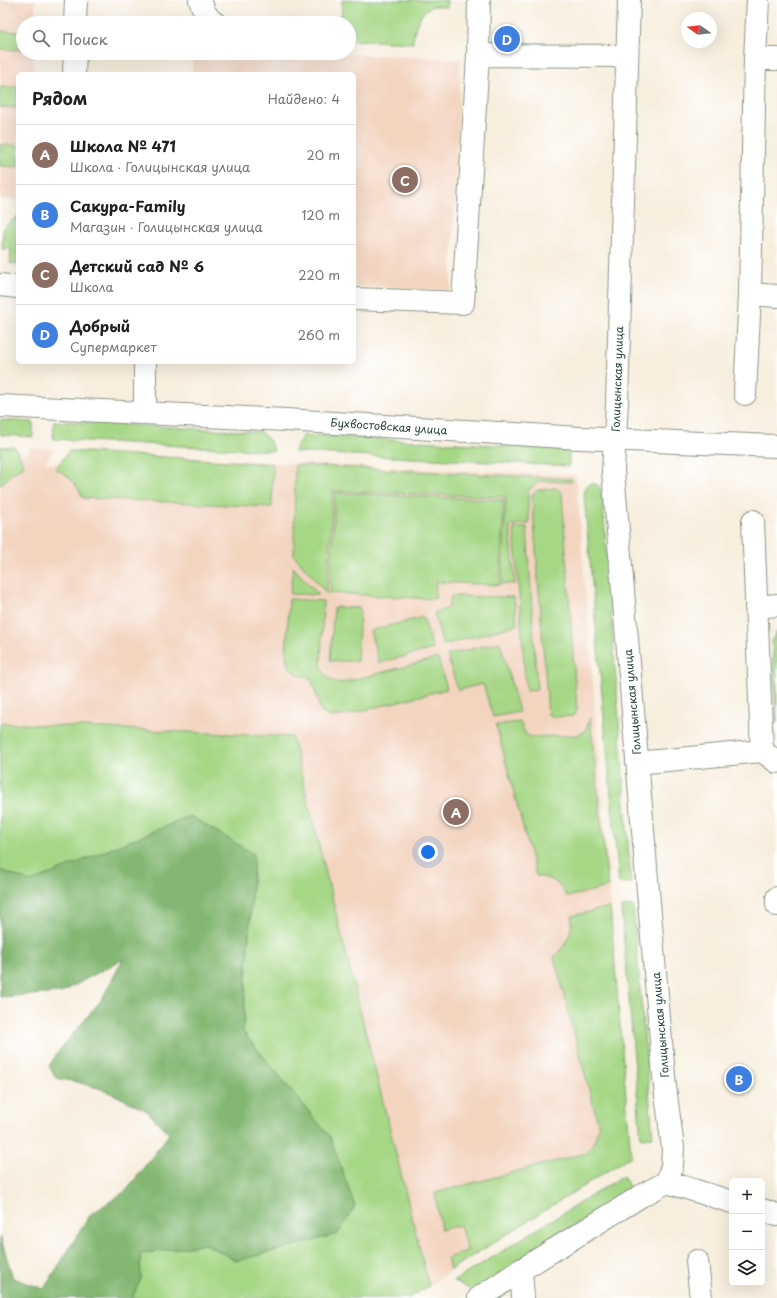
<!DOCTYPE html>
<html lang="ru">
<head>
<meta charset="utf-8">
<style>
	:root { --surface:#fff; --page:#f2f2f2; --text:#202124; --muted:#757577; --line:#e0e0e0; --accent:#2563eb }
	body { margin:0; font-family:"Playpen Sans",sans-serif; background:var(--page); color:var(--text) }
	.controls { position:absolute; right:12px; bottom:12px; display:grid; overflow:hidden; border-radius:6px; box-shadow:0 4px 16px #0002 }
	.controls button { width:36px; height:36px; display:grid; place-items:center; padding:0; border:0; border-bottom:1px solid var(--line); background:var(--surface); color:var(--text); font:20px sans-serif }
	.compass { position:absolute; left:681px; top:12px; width:36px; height:36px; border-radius:50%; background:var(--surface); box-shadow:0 4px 16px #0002; rotate:284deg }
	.you { position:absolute; left:428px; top:852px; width:14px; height:14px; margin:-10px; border:3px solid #fff; border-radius:50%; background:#1a73e8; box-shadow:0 0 0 6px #1a73e833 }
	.badge { display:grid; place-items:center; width:26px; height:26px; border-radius:50%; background:var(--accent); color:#fff; font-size:13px; font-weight:700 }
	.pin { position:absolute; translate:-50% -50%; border:2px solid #fff; box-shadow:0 1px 4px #0006 }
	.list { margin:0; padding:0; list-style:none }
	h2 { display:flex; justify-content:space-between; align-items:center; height:52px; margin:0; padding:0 16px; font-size:17px }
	h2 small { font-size:13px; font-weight:400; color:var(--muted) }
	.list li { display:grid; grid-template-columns:26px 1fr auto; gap:12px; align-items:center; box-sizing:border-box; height:60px; padding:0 16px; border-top:1px solid var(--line) }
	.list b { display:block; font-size:15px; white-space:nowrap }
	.list p { margin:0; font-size:13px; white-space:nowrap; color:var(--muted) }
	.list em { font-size:13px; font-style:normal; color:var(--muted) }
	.icon { flex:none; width:22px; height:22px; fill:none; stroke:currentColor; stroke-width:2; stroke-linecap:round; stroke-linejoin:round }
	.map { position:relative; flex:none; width:777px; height:1298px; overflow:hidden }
	.search { position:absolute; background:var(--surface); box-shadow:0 4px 16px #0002; left:16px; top:16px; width:340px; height:44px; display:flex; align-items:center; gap:10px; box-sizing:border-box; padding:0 14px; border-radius:22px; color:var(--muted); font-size:15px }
	.panel { position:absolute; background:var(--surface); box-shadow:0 4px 16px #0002; left:16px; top:72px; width:340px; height:292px; border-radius:6px }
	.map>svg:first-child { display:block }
</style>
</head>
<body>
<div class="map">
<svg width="777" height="1298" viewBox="0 0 777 1298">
	<rect width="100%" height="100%" fill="#fff"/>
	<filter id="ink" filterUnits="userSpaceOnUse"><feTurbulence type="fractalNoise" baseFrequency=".025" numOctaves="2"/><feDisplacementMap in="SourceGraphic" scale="8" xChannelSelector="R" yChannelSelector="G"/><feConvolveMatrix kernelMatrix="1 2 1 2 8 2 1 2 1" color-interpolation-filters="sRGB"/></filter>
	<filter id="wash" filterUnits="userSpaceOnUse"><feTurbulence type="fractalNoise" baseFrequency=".012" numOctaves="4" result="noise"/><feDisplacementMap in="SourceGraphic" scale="16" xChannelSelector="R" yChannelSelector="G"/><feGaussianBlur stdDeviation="0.9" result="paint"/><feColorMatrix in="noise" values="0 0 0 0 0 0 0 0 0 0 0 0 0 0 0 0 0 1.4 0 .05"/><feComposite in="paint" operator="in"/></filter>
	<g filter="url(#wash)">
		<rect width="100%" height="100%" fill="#f7eedd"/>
		<!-- built -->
		<path fill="#f3d4bf" d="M0,0h35v23h-12v30h11l-1,21h-15v126l-18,-1z
			M193,53h131l137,6 -10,231 -97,-4v-212h-162z
			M0,446l16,1 4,8 9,-3v-4l25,1 -9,14 13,1 10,-14 216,13 292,12 55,681 -181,114 -21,16 -137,-549 -292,-14z"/>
		<!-- green -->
		<path fill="#a6d785" stroke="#628a5c" d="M342,0h105v7c-5,0 -11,-2 -16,0 -12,5 -18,24 -18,36l-64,-3v-17h-8z
			M0,31l23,1v18l-23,-1z
			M0,87h18v21l-18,-1z
			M0,145h18v22l-18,-1z
			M18,216v48l-8,-1 1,-14h-9l1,-21z
			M0,420l33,2v15l-33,-2z
			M54,421l207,11 8,8 5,11 -221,-12z
			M304,435l262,14 3,5v12l-276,-14 9,-15z
			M0,447h15l9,19 -14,9 -10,11z
			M69,451l204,13 -1,43 -189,-9c-6,-13 -14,-24 -28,-29z
			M295,465l277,14v3l-33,-1 -11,10 1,33 -19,1 5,59h-13l4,-87 -173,-6 -6,103 -33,-39z
			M591,483l7,2 4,7 29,391h-12l-35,-388 2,-8z
			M556,488l6,5 15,218 -4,5 -20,1 -5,-3 -16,-219 6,-5z
			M335,493l169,7 -4,85 -64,-3 -1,17 -105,-6z
			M527,527l10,163 -11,1 -12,-163z
			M293,567l26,28 -29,-1z
			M451,596l63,1 3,28 -74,20 -9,-32 14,-5z
			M289,599l34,2 -2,65c4,10 9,15 20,17l97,-25 9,31 -106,27 -12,1 -8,-5 -10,-34c-13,-2 -21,-6 -25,-20z
			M334,607l26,1 -3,53h-27z
			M423,617l10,32 -54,14 -9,-32z
			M777,632v90h-1l-4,-82z
			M500,642l19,70 -26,5 -10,-33 -25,6 -11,-35z
			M590,718l18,169 -41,10c-8,-15 -15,-19 -31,-21l-40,-151 24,-3 5,11 5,4 49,-2 7,-6z
			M0,723l292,14 137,549 -20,12h-277l9,-19 -2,-25 67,-10 31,17 93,-124 -87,-105 11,-178 -64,-38 -159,66 -31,-12z
			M633,906l20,231 -12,1 -20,-231z
			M610,907l21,249 -181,114 -3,-12 20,-7 -7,-26 -19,5 -6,-37 151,-40 8,-12 5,-14 -45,-170c12,-11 19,-25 18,-41z
			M623,1176l8,14 -158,101 -19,-10z"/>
		<!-- forest -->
		<path fill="#84b872" stroke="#527a53" d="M190,816l64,38 -11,178 87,105 25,69 -17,28 -101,27 -31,-17 -66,10 1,25 -9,19h-132v-62l13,42 31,11 46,-74 37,-25 42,-56 -22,-23 -42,-21 -24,-7 -25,-5 -7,-12 9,-14 44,-53 21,-40 -62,34 -61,4v-127l31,12z"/>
	</g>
	<g filter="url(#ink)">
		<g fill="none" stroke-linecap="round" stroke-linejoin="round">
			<defs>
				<path id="minor" d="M200,0c3,9 6,19 15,23
					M758,0l-3,59 -5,235 27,2
					M75,23l1,-23
					M478,55l149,1
					M755,59h22
					M74,74l1,-21
					M0,285l18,2
					M354,299l109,4 15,-248 1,-55
					M745,394l5,-100
					M0,406l286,14 294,18 197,8
					M145,413v-51
					M753,521l9,230
					M756,607l21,-2
					M637,763l125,-12 15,11
					M777,898v7
					M667,1182l65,20
					M762,1210l15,5
					M697,1261l4,37
					M521,1270l2,28
					M479,1298l42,-28 120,-74 26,-14 5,-16 1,-18 -8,-61 -17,-196 -35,-420 4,-68 12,-403"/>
			</defs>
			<!-- minor casing -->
			<use href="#minor" stroke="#8b9688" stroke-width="24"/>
			<!-- minor -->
			<use href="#minor" stroke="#fff" stroke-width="22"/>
		</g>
	</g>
	<g text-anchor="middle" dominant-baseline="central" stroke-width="3" stroke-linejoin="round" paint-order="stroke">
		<!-- street labels -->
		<g font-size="11" fill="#1f3d34" stroke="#fff">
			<text transform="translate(617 379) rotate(-88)">Голицынская улица</text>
			<text transform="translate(389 426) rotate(4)">Бухвостовская улица</text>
			<text transform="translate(632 702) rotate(-95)">Голицынская улица</text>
			<text transform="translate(660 1025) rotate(-95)">Голицынская улица</text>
		</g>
	</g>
</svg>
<div class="controls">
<button>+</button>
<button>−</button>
<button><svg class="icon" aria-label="layers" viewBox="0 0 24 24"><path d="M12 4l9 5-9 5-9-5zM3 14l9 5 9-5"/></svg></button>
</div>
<svg class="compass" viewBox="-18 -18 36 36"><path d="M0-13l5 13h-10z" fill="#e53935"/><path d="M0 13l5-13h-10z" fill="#757577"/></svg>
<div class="you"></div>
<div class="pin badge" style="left:456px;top:812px;background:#8d6e63">A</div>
<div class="pin badge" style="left:739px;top:1079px;background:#3f7fe0">B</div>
<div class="pin badge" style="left:405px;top:180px;background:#8d6e63">C</div>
<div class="pin badge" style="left:507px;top:39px;background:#3f7fe0">D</div>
<div class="search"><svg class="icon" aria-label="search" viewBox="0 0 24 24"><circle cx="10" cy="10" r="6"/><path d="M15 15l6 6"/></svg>Поиск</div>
<section class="panel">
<h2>Рядом<small>Найдено: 4</small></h2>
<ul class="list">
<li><span class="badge" style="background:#8d6e63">A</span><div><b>Школа № 471</b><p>Школа · Голицынская улица</p></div><em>20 m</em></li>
<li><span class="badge" style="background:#3f7fe0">B</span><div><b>Сакура-Family</b><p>Магазин · Голицынская улица</p></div><em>120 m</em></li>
<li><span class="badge" style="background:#8d6e63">C</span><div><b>Детский сад № 6</b><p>Школа</p></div><em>220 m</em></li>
<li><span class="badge" style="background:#3f7fe0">D</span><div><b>Добрый</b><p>Супермаркет</p></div><em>260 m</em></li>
</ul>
</section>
</div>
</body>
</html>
